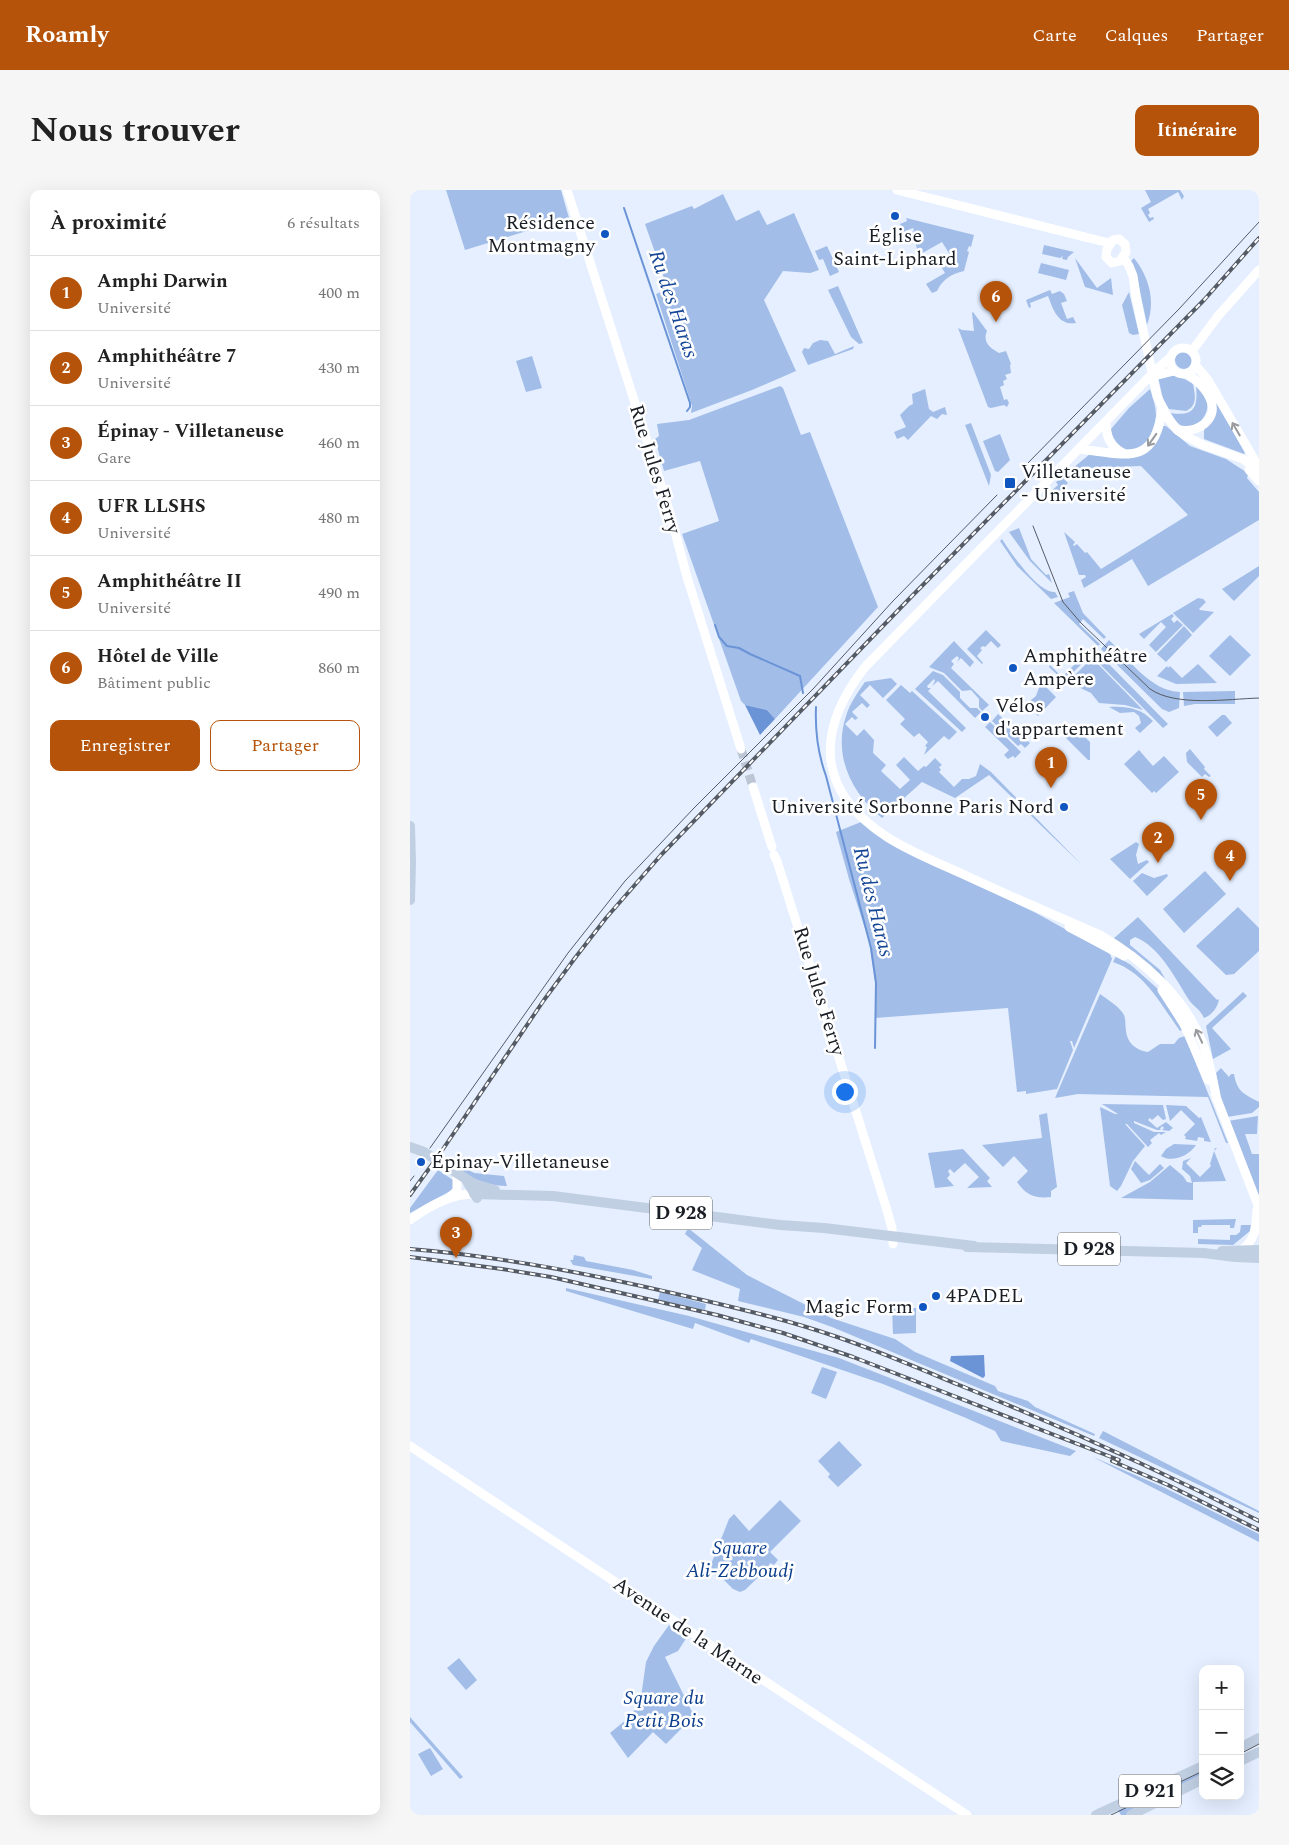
<!DOCTYPE html>
<html lang="fr">
<head>
<meta charset="utf-8">
<style>
	:root { --surface:#fff; --page:#f6f6f6; --text:#222; --muted:#767676; --line:#e0e0e0; --accent:#b45309 }
	body { margin:0; font-family:Spectral,serif; background:var(--page); color:var(--text) }
	.controls { position:absolute; right:15px; bottom:15px; display:grid; overflow:hidden; border-radius:10px; box-shadow:0 5px 20px #0002 }
	.controls button { width:45px; height:45px; display:grid; place-items:center; padding:0; border:0; border-bottom:1px solid var(--line); background:var(--surface); color:var(--text); font:25px sans-serif }
	.you { position:absolute; left:434px; top:901px; width:18px; height:18px; margin:-12px; border:4px solid #fff; border-radius:50%; background:#1a73e8; box-shadow:0 0 0 8px #1a73e833 }
	.badge { display:grid; place-items:center; width:32px; height:32px; border-radius:50%; background:var(--accent); color:#fff; font-size:16px; font-weight:700 }
	.pin { position:absolute; translate:-50% -41px; filter:drop-shadow(0 1px 2px #0008) }
	.pin::after { content:''; position:absolute; top:26px; width:18px; height:15px; background:inherit; clip-path:polygon(0 0,100% 0,50% 100%) }
	.list { margin:0; padding:0; list-style:none }
	h2 { display:flex; justify-content:space-between; align-items:center; height:65px; margin:0; padding:0 20px; font-size:21px }
	h2 small { font-size:16px; font-weight:400; color:var(--muted) }
	.list li { display:grid; grid-template-columns:32px 1fr auto; gap:15px; align-items:center; box-sizing:border-box; height:75px; padding:0 20px; border-top:1px solid var(--line) }
	.list b { display:block; font-size:19px; white-space:nowrap }
	.list p { margin:0; font-size:16px; white-space:nowrap; color:var(--muted) }
	.list em { font-size:16px; font-style:normal; color:var(--muted) }
	.actions { display:flex; gap:10px; padding:15px 20px }
	.actions a { flex:1; padding:11px 0; border:1px solid var(--accent); border-radius:10px; text-align:center; font-size:18px; color:var(--accent) }
	.actions .main { background:var(--accent); color:#fff }
	.icon { flex:none; width:28px; height:28px; fill:none; stroke:currentColor; stroke-width:2; stroke-linecap:round; stroke-linejoin:round }
	.map { position:relative; flex:none; width:849px; height:1625px; overflow:hidden; border-radius:10px }
	header { display:flex; align-items:center; gap:30px; box-sizing:border-box; height:70px; padding:0 25px; background:var(--accent); color:#fff }
	header strong { font-size:24px }
	nav { display:flex; gap:28px; margin-inline-start:auto; font-size:18px }
	.intro { display:flex; align-items:center; justify-content:space-between; box-sizing:border-box; height:120px; padding:0 30px }
	h1 { margin:0; font-size:35px }
	.button { padding:12px 22px; border-radius:10px; background:var(--accent); color:#fff; font-size:18px; font-weight:700 }
	main { display:flex; gap:30px; padding:0 30px }
	aside { flex:1; background:var(--surface); border-radius:10px; box-shadow:0 5px 20px #0002 }
	.map>svg:first-child { display:block }
</style>
</head>
<body>
<header>
<strong>Roamly</strong>
<nav><a>Carte</a><a>Calques</a><a>Partager</a></nav>
</header>
<div class="intro"><h1>Nous trouver</h1><a class="button">Itinéraire</a></div>
<main>
<aside>
<h2>À proximité<small>6 résultats</small></h2>
<ul class="list">
<li><span class="badge">1</span><div><b>Amphi Darwin</b><p>Université</p></div><em>400 m</em></li>
<li><span class="badge">2</span><div><b>Amphithéâtre 7</b><p>Université</p></div><em>430 m</em></li>
<li><span class="badge">3</span><div><b>Épinay - Villetaneuse</b><p>Gare</p></div><em>460 m</em></li>
<li><span class="badge">4</span><div><b>UFR LLSHS</b><p>Université</p></div><em>480 m</em></li>
<li><span class="badge">5</span><div><b>Amphithéâtre II</b><p>Université</p></div><em>490 m</em></li>
<li><span class="badge">6</span><div><b>Hôtel de Ville</b><p>Bâtiment public</p></div><em>860 m</em></li>
</ul>
<div class="actions"><a class="main">Enregistrer</a><a>Partager</a></div>
</aside>
<div class="map">
<svg width="849" height="1625" viewBox="0 0 849 1625">
	<rect width="100%" height="100%" fill="#e5efff"/>
	<!-- green -->
	<path fill="#a2bde8" d="M36,0h115l8,28 -104,32z
		M735,0h35l4,6 -2,4 -4,-8 -30,17 2,4 -2,2 2,3 3,-1 1,2 -5,3 -8,-14 10,-6z
		M313,4l13,27 23,-11 8,15 27,-12 25,57 -9,3 -27,-2 -19,29 32,71 -44,19 -61,23 1,-7 -36,-112 12,-5 -23,-65 47,-18 2,3z
		M496,28l68,17 -3,12 -2,-1 -2,5 2,1 -5,19c-13,3 -21,8 -27,20l-5,2 -6,-9 19,-11 -5,-8 12,-7 -10,-16 -23,13 -5,-16 4,-1 -2,-5 -3,1 -1,-2 2,-1 -1,-3 -10,4 -3,-8 7,-3z
		M634,55l30,7 -6,5 -1,3 -5,-1 1,-3 -3,2 -18,-4z
		M417,56l12,26 -9,4 -7,-17 -4,1 -4,-9z
		M665,68l22,30 14,-10 2,17 -28,-8z
		M724,68c15,19 22,43 13,67l-10,-49 -6,-15z
		M631,73l28,7 -3,10 -28,-7z
		M428,96l25,57 -4,1 -8,-7 -23,-47z
		M640,100l2,4 8,-3 4,3 3,7 -6,2 6,16 6,-2 3,6c-18,3 -23,-14 -28,-27l-18,7 1,4 -2,1 -3,-8z
		M719,102l10,42 -6,1 -4,-2 -7,-28z
		M563,122l14,19c-5,12 4,17 12,22l7,-2 5,13 -1,1 1,8 -6,2 2,4 -4,2 1,4 -4,2 4,13 3,-1 2,4 -2,4 -3,-2 -13,3 -3,-1 -30,-79 4,2 12,1 -2,-18z
		M410,150l8,1 7,13 19,-8 -1,3 -45,16 -6,-13 2,-4 5,1 4,-6z
		M765 170a9 9 0 1 1 18 0a9 9 0 1 1-18 0Z
		M122,166l10,32 -16,4 -10,-31z
		M761,185l10,2 12,7c2,11 5,21 -7,27l-17,-2 -6,-10 -5,-22z
		M786,195c4,5 9,10 11,17 3,11 -10,29 -23,25 -6,-2 -10,-9 -13,-14 24,4 27,-6 25,-28z
		M370,196l3,2 18,47 9,-3 68,175 -103,112 -8,-9 -22,-5 -4,-4 -59,-167 37,-13 -19,-60 -36,10 -9,-32 4,-3 -2,-12 32,-4z
		M515,199l4,20 4,3 12,-5 2,8 -5,-1 -5,5 -6,-3 -23,24 -4,-4 -7,3 -3,-7 12,-5 -6,-12 9,-9 4,-2 -1,-10z
		M740,199c3,9 6,18 6,27 -1,9 -5,21 -12,28 -15,14 -31,1 -33,-15l18,-21z
		M805,209l30,54 -1,1 -40,-15v-8z
		M561,233l20,52 -2,11 -24,-61z
		M753,236h3l24,20 36,13 20,13 2,3 -1,3 12,14v28l-111,66 -16,-27 -48,29 -3,-8 5,-3 -1,-2h-6l-15,-43 11,10 -2,3 1,1 3,-2 8,9 2,-1 14,17 87,-54 -47,-49 -56,2 -12,12 -5,-4 -3,4 3,3 -16,16 -3,-6 9,-8 -2,-3 34,-28 31,3 36,-17z
		M590,244l10,26 -12,12 -3,-1 -12,-30z
		M609,338l12,31 15,16 3,-1 3,9 -22,-22 -21,-29z
		M592,349c8,13 37,55 53,53l3,5 -7,2 -34,-33 -17,-25z
		M849,376v10l-25,25 -12,-12z
		M664,401l9,22 23,24 -2,2 -21,-20 -4,5 21,20 -2,2 -44,-43 16,-6 -2,-4z
		M788,408l5,1 3,3 -7,7 1,1 14,2 -21,21 -20,-20z
		M762,424l2,2 -3,3 3,4 3,-3 6,5 -27,27 -7,-7 17,-18 -5,-5 -17,17 -5,-5z
		M774,436l8,9 -26,27 -9,-8z
		M576,440l15,15 -3,3 -7,-7 -6,6 -2,-1 -3,2 2,2 -5,6 6,7 -1,1 -15,-15z
		M820,445l21,20 -21,21 -21,-20z
		M699,450c20,19 41,51 71,52l-1,16 -10,4 -7,-3 -61,-60z
		M544,451l20,21 -4,5 -9,-9 -4,4 2,-4 -2,-2 -6,5 3,3 -3,4 38,37 -7,6 -3,-4v-8l-8,-9 -9,1 -18,-18 -15,-6z
		M682,457l3,3 73,74 -5,4 -72,-73 -27,26 -15,-14 1,-2 12,12z
		M682,468l51,52 -18,-5 -26,-2 -8,-10 -17,-8 -5,2 -3,-3z
		M788,474l19,19 -41,1 -19,-8 10,-10 1,2 2,-2 12,12z
		M523,481l10,4 17,17v6l10,10h7l4,4 -6,6 -37,-37 -6,5 3,-5 -1,-2 -7,7 1,2h3l-3,3 38,37 -4,4 -47,-43z
		M481,488l6,6 -14,14 -13,-13 -10,10 10,10 -3,3 -5,-5 -10,9 6,6 -3,2 -3,-3 -7,7 12,12 7,-7 10,11 -1,13 13,12 -5,6 19,18 10,-9 -14,-15 8,-8 14,14 6,-5 2,1 9,-9 7,7 -3,2 2,3 -2,2 15,15 8,-8h7l7,-3 4,-12 11,8 91,93 -93,-90 -34,23 -33,-16 -40,36c-31,-25 -49,-63 -36,-102 4,-13 12,-24 19,-34z
		M631,492l15,15 -18,19 -12,-12 10,-8z
		M491,495l9,8 2,-2 45,41 -8,8 -5,-4 -20,19 3,-8 -2,-1 3,-4 -9,-9 -5,4 -14,-13 5,-5 -19,-19z
		M825,501v13h-40l-11,2 -1,-14z
		M699,517c17,-1 32,1 44,14l-13,12 -5,-5 6,-5 -2,-7 -5,-4 -14,1z
		M588,524l32,29 -5,5 -4,-4 -3,2 -26,-25z
		M812,525h3l7,8 -15,14 -9,-10z
		M580,532l31,30 -6,6 -2,-2 -5,3 -4,-4 5,-5 -24,-23z
		M659,541l5,5 5,-5 11,11v18h-2l-24,-24z
		M780,559l15,18 -1,2 7,7 -2,1 -4,-3 -3,3 -15,-15 -1,-9z
		M729,560l14,16 11,-10 15,16 -23,21 -2,-2 -2,2 -28,-29z
		M451,632l110,60 65,31 74,41 2,5 -38,89 -2,-7h-2l3,9 -16,39 -31,5v-3l-9,1 -9,-84 -133,10v-37l-6,-40 -20,-62 -13,-47z
		M726,652l3,2 -3,11 2,9 9,-4 2,2 -19,17 -20,-20z
		M795,681l21,23 -42,39 -21,-24z
		M732,683l12,5 13,-4 1,2 -21,20 -14,-15z
		M828,717l21,21v23l-25,23 -8,1 -30,-29z
		M728,727l79,83 2,-1c-1,8 -7,16 -15,19 -3,-8 -11,-12 -15,-18 -13,-21 -30,-54 -54,-63l-5,3v5l30,25 7,12 -32,-29 -22,-14z
		M706,766l15,9 28,25 23,40 -2,1c-19,-26 -34,-58 -67,-69z
		M833,802l4,4 -35,32 19,21 -18,10 -7,-33z
		M690,804c8,6 19,12 24,21 2,5 1,11 2,16 1,12 11,20 22,21l12,-8h14l5,-6 6,-2 43,107h-2l-18,-46 -130,-3 -23,4z
		M811,878l8,9 2,-3h3c3,18 10,20 25,28v5l-7,6 -25,4 -6,-16 -5,-28z
		M692,914l61,1 3,14 -3,1 -5,-5 -6,5 -2,-2 -2,2 9,8 9,-6 7,6 -4,3 -7,-1 2,-2 -2,-2 -2,3 1,1h-4l-23,-9v2l20,9h12l-5,3 -2,-2 -9,7 2,3 -4,4 -21,-23h-2l20,22 -12,15 -12,25 -4,5 -7,-5 -10,-79 15,7h3z
		M756,915l20,1 13,12 2,-1 10,25 -7,-1v-3l-6,-1 -1,4 -12,-2 1,-2 -2,-2 11,-11 -14,-14 -11,11z
		M637,923l10,74 -6,4v6c-16,2 -25,-2 -34,-15l11,-11 -14,-15 -11,11 -21,-22 60,-7 -3,-23z
		M848,926l-1,18h-12l7,20h7v46l-31,-79z
		M764,954l22,1c-7,11 -24,18 -35,11l5,-7z
		M805,958h2l-3,3 12,30 -33,1v18l-72,-2 29,-16 20,-17 13,11 4,6 5,1 -2,-7 -8,-7 1,-8 8,-3 -5,5 14,14 11,-11 -1,-2z
		M553,959l27,29 -3,3 5,6 -25,1 12,-11 -14,-14 -11,10 -4,-4 -2,2 2,4 -3,3 7,8 -19,2 -7,-35z
		M37,968l27,15 30,3 3,10c-30,-1 -38,-11 -62,-26z
		M725,971l14,14 11,-11 4,4 -14,12 -9,3 -10,-14z
		M28,980l15,10 1,5 -2,5 -42,23v-5z
		M826,1029l-2,9h-4v-3h-28l-1,2h-3v6h-5v-13z
		M831,1035h10l-1,6 -17,14 -35,-1v-5l32,1v-5h6l4,-3z
		M278,1038l59,47 55,28 29,15 64,21 20,13 80,34 3,5 30,10 7,6 60,27 -1,2 -262,-109 -28,-10 -66,-16 2,-12 -48,-19 10,-22 -17,-14z
		M164,1065l10,2 2,4 47,9 19,6v3l-79,-14 -3,-5h3z
		M156,1098l123,28 150,42 237,93 -6,5 -69,-15 -6,-10 -29,-13 -83,-34 -132,-45 -2,4 -54,-20 -2,6 -127,-38z
		M250,1102l46,12 -1,6 -47,-10z
		M482,1118h24v25l-23,1z
		M412,1177l15,5 -11,27 -15,-6z
		M693,1241l156,80v2l-160,-75z
		M429,1251l23,24 -24,22 -10,-10 2,-3 -12,-13z
		M683,1267l70,30 96,47v8z
		M370,1310l21,21 -31,31 8,8 -4,5 -4,-2 -2,5 -23,22 -5,2 -7,-3 -11,-11 -14,-6 21,-53 5,-5 15,17z
		M259,1435l18,12 -9,14 -13,6 29,59 -28,28 -13,-12 -25,26 -18,-25 17,-14 13,-15 6,-42 8,-16z
		M49,1468l18,22 -11,10 -19,-22z
		M0,1527l53,60 -3,2 -50,-57z
		M20,1558l13,21 -12,7 -13,-22z
		M793,1579v6l-77,40h-5l-3,-5z"/>
	<!-- water -->
	<path fill="#6b94d7" d="M335,515l22,5 8,9 -15,16z
		M574,1165l1,21 -2,2 -33,-17 1,-5z"/>
	<g fill="none" stroke-linecap="round" stroke-linejoin="round">
		<!-- stream -->
		<path stroke="#6b94d7" stroke-width="2" d="M214,18l66,195v4l-3,4
			M305,435l4,12 8,9 12,2 11,6 50,22 3,17
			M406,517c-1,24 2,47 10,69l45,172 5,35 -1,65"/>
		<!-- minor-tunnel -->
		<path stroke="#bcc5d3" stroke-width="9" stroke-dasharray="9 4.5" stroke-linecap="butt" d="M331,559l12,38"/>
		<!-- minor -->
		<path stroke="#fff" stroke-width="9" d="M157,0l103,323 17,64 54,172
			M487,0l212,53
			M709,49l6,5 1,8 -6,9 -8,2 -6,-6 1,-8 6,-9z
			M713,67l6,9 4,10 3,21 21,99 10,21 10,13 9,6 17,9 40,14 16,13
			M760 171a13 13 0 1 1 26 0a13 13 0 1 1-26 0Z
			M782,161l26,-35 41,-46
			M761,167l-13,11 -293,299c-49,63 -50,123 22,170 25,16 54,27 82,40 43,20 87,39 131,58 43,25 85,62 103,109 7,18 10,37 14,56
			M786,176l12,14 46,79 4,10
			M740,187l24,-6
			M696,232c0,16 4,24 18,32
			M769,240c17,3 39,-9 32,-29 -4,-12 -14,-20 -23,-27
			M669,259c45,5 77,19 83,-41
			M839,280l10,11
			M343,597l19,60
			M364,665l3,6 109,346 6,21 1,16
			M659,737l55,29
			M752,800l22,34 24,56
			M805,904l44,114
			M40,1007l7,-6v-13
			M0,1030c19,-14 40,-26 64,-26
			M831,1060c15,-9 15,-25 16,-40
			M0,1256l557,369"/>
		<!-- major -->
		<path stroke="#c1cfe3" stroke-width="10" d="M0,636l1,36 -1,38
			M0,957l14,5 50,32 21,6
			M55,988l12,20
			M64,1004l79,2 227,29 44,3 150,18
			M557,1057l237,6 31,4 24,1
			M812,1061l37,-1
			M830,1558l19,-10
			M830,1571l19,-9
			M686,1625l107,-49
			M721,1625l72,-36"/>
		<!-- tram -->
		<path stroke="#555b65" stroke-width="1" d="M616,275l153,-156 80,-87
			M623,336l30,76 18,21 69,66c26,18 77,10 109,9
			M20,958l138,-195 57,-72 69,-73 119,-119 80,-88 104,-106
			M0,991l4,-5
			M830,1564l19,-10
			M701,1625l92,-44"/>
		<defs>
			<path id="rail" d="M0,1005l31,-43 103,-152 31,-42 31,-40 55,-63 251,-259 292,-296 55,-62
				M0,1059c89,7 176,24 262,44 44,10 88,20 131,33 54,16 105,38 156,59 102,41 202,86 300,136
				M0,1067l92,12 49,8 166,38 66,18 70,24 266,103
				M702,1271l56,24 91,45"/>
		</defs>
		<!-- rail casing -->
		<use href="#rail" stroke="#555b65" stroke-width="4"/>
		<!-- rail -->
		<use href="#rail" stroke="#fff" stroke-width="2" stroke-dasharray="5.5" stroke-linecap="butt"/>
	</g>
	<!-- one-way arrows -->
	<defs><path id="oneway-shaft" d="M-6 0H5M1.5-3L5.5 0L1.5 3" fill="none" stroke-width="1.6" stroke-linecap="round" stroke-linejoin="round" transform="scale(1.25)"/></defs>
	<g stroke="#989a9d">
		<use href="#oneway-shaft" transform="translate(826 239) rotate(-120)"/>
		<use href="#oneway-shaft" transform="translate(742 250) rotate(125)"/>
		<use href="#oneway-shaft" transform="translate(789 846) rotate(-115)"/>
	</g>
	<!-- markers -->
	<g fill="#0f56c1" stroke="#fff" stroke-width="2">
		<circle cx="485" cy="26" r="5"/>
		<circle cx="195" cy="44" r="5"/>
		<rect x="594" y="287" width="12" height="12" rx="2.5"/>
		<circle cx="603" cy="478" r="5"/>
		<circle cx="575" cy="527" r="5"/>
		<circle cx="654" cy="617" r="5"/>
		<circle cx="11" cy="972" r="5"/>
		<circle cx="526" cy="1106" r="5"/>
		<circle cx="513" cy="1117" r="5"/>
	</g>
	<g text-anchor="middle" dominant-baseline="central" stroke-width="5" stroke-linejoin="round" paint-order="stroke">
		<!-- shield labels -->
		<g fill="#fff" stroke="#5e6266" stroke-width="1">
			<rect x="240" y="1006.5" width="62" height="33" rx="4"/>
			<rect x="648" y="1042.5" width="62" height="33" rx="4"/>
			<rect x="709" y="1584.5" width="62" height="33" rx="4"/>
		</g>
		<g font-size="19" font-weight="bold" fill="#191e25">
			<text x="271" y="1023">D 928</text>
			<text x="679" y="1059">D 928</text>
			<text x="740" y="1601">D 921</text>
		</g>
		<!-- poi labels -->
		<g font-size="20" fill="#191e25" stroke="#fff" text-anchor="start">
			<text x="185" y="33" text-anchor="end">Résidence<tspan x="185" dy="23">Montmagny</tspan></text>
			<text x="485" y="46" text-anchor="middle">Église<tspan x="485" dy="23">Saint-Liphard</tspan></text>
			<text x="611" y="282">Villetaneuse<tspan x="611" dy="23">- Université</tspan></text>
			<text x="613" y="466">Amphithéâtre<tspan x="613" dy="23">Ampère</tspan></text>
			<text x="585" y="516">Vélos<tspan x="585" dy="23">d'appartement</tspan></text>
			<text x="644" y="617" text-anchor="end">Université Sorbonne Paris Nord</text>
			<text x="21" y="972">Épinay-Villetaneuse</text>
			<text x="536" y="1106">4PADEL</text>
			<text x="503" y="1117" text-anchor="end">Magic Form</text>
		</g>
		<!-- street labels -->
		<g font-size="20" fill="#191e25" stroke="#fff">
			<text transform="translate(245 279) rotate(73)">Rue Jules Ferry</text>
			<text transform="translate(409 801) rotate(73)">Rue Jules Ferry</text>
			<text transform="translate(278 1441) rotate(34)">Avenue de la Marne</text>
		</g>
		<!-- park labels -->
		<g font-size="20" font-style="italic" fill="#0b3e8c" stroke="#fff">
			<text x="330" y="1358">Square<tspan x="330" dy="23">Ali-Zebboudj</tspan></text>
			<text x="254" y="1508">Square du<tspan x="254" dy="23">Petit Bois</tspan></text>
		</g>
		<!-- water labels -->
		<g font-size="21" font-style="italic" fill="#164797" stroke="#fff">
			<text transform="translate(263 114) rotate(71)">Ru des Haras</text>
			<text transform="translate(463 712) rotate(76)">Ru des Haras</text>
		</g>
	</g>
</svg>
<div class="controls">
<button>+</button>
<button>−</button>
<button><svg class="icon" aria-label="layers" viewBox="0 0 24 24"><path d="M12 4l9 5-9 5-9-5zM3 14l9 5 9-5"/></svg></button>
</div>
<div class="you"></div>
<div class="pin badge" style="left:641px;top:598px">1</div>
<div class="pin badge" style="left:748px;top:673px">2</div>
<div class="pin badge" style="left:46px;top:1068px">3</div>
<div class="pin badge" style="left:820px;top:691px">4</div>
<div class="pin badge" style="left:791px;top:630px">5</div>
<div class="pin badge" style="left:586px;top:132px">6</div>
</div>
</main>
</body>
</html>
